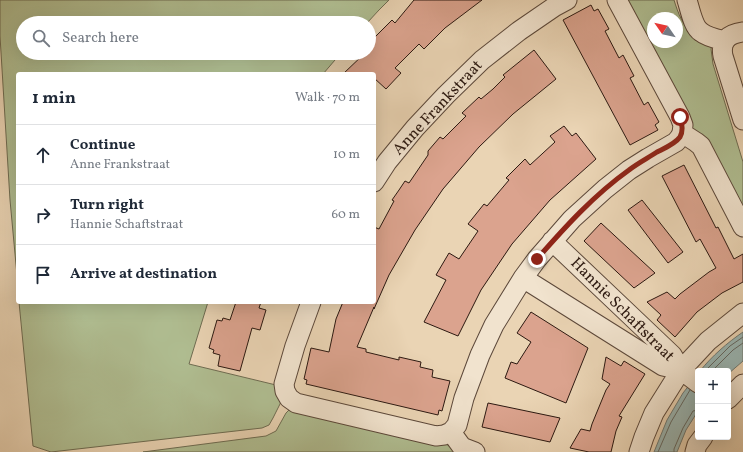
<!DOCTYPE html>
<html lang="en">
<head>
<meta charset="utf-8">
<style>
	:root { --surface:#fff; --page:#f6f6f7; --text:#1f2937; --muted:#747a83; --line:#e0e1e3 }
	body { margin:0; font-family:Vollkorn,serif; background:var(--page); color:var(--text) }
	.controls { position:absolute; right:12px; bottom:12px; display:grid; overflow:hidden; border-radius:4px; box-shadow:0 4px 16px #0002 }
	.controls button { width:36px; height:36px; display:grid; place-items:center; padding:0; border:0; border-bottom:1px solid var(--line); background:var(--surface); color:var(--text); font:20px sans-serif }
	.compass { position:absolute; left:647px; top:12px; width:36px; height:36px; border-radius:50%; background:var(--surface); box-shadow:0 4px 16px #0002; rotate:304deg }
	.stop { position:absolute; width:12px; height:12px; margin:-9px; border:3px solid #8f2418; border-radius:50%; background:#fff }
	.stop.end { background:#8f2418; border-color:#fff; box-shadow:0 1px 4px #0008 }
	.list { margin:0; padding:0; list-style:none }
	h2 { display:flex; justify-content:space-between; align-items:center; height:52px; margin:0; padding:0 16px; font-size:17px }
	h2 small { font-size:13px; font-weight:400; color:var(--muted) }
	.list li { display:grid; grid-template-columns:26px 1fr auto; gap:12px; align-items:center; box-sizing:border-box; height:60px; padding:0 16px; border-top:1px solid var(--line) }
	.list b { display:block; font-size:15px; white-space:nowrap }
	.list p { margin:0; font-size:13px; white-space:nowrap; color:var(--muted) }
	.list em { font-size:13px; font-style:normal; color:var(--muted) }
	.icon { flex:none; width:22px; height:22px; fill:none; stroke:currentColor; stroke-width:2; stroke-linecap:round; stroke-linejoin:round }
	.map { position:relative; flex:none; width:743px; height:452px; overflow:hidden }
	.search { position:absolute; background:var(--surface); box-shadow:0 4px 16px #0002; left:16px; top:16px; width:360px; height:44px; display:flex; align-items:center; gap:10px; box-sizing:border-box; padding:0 14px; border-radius:22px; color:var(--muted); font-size:15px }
	.panel { position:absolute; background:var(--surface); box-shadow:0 4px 16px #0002; left:16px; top:72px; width:360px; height:232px; border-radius:4px }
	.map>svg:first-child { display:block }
</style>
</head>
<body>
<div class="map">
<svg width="743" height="452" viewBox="0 0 743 452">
	<rect width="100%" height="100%" fill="#ead4b4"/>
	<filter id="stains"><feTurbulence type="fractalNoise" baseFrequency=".005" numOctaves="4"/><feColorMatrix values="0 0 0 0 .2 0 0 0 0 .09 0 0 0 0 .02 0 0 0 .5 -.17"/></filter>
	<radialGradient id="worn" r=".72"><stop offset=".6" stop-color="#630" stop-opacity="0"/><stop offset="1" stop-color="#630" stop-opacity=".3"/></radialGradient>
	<!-- green -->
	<path fill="#b0be92" stroke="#6e6c52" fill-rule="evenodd" d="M0,0h389l-10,10 -12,13h-344v30h318l-18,21h-305v212l-8,-86 -10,-164z
		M624,0h50c4,13 9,27 21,35 5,4 12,6 18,8l-2,6 2,15 30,98v54l-50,-85zM653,18h24v24h-24z
		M19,302h189l-19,62 87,21 5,17 -8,16 -4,7 -7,3 -211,24 -18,-6z
		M289,410h4l152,33 12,9h-314l123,-16 10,-5 10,-18z"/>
	<!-- water -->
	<path fill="#9ab7b5" stroke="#6e7873" d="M743,332v29l-15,13v-3h-28c12,-15 27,-28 43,-39z
		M698,374v37l-12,19 -9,22h-23l13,-32 16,-27z"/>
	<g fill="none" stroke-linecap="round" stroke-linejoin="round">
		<!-- shore -->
		<path stroke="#636863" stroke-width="1" d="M705,371l25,-25 13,-9
			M712,371l21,-21 10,-7
			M658,452l13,-30 19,-32
			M674,452v-3l9,-21 10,-17 5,-1"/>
	</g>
	<!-- building -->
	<path fill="#dba38e" stroke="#2c1911" d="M414,0h68l-37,28 -21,21 -5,-5 -24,24 6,5 -15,16 -12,-11v-4h-31l22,-21h4v-4l5,-5 -3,-3 21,-21 3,3z
		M591,5l3,6 4,-2 11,20 -4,2 14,27 4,-3 11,21 -4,2 14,27 4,-3 11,20 -4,3 3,5 -28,15 -67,-125z
		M534,50l22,29 -43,35 -34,33 -36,42 -28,41 -26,45 -15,34v-2l-17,40 9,2v3l33,8v-3l22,5 -1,5 13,3 -1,7 18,4 -8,30 -3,-1 -1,5 -132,-31 1,-4 -3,-1 7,-31 18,4 7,-33 7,-17h31v-75l5,2 15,-28 -2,-1 7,-10 6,-9 4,2 19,-28v-4l12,-14 3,2 23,-23 -4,-3 17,-16 2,2 12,-10 12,-12 -2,-2z
		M564,126l8,10 4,-3 20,26 -46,41 -38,44 -31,46 -23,46 -34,-14 22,-42 -10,-5 13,-22 10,6 19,-28 -10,-7 16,-20 3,2 22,-26 -3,-2 19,-19 5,6 25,-23 -5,-6z
		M684,165l32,63 2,-1 16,32 9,-5v28l-21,11 -25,19 -22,25 -18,-17 4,-5 -14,-13 20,-10 8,7 5,-5 29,-22 7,-4 -16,-29 -4,3 -34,-66z
		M642,200l41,52 -15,11 -40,-53z
		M601,223l54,50 -21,15 -50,-47z
		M236,302h25l-2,6 7,2 -6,20 -8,-2 -12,43 -22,-5 2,-11 -7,-2 1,-3 -5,-2 8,-28 5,1 1,-3 7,2z
		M531,312l57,36 -22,55 -61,-25 6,-16 6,2 14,-22 -14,-9z
		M606,357l15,9 3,-5 21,13 -26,42 3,1 -6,14 -5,21h-22l-19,-4 11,-19 9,2 2,-7 14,-34 4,-6 -8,-5z
		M488,403l72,15 -10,24 -68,-15z"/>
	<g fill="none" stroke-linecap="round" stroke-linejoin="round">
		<defs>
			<path id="minor" d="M617,0l63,117 3,8 -1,8 14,9 5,4 42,81
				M687,0c3,9 6,27 14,32 6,5 16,7 24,9
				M743,32c-15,2 -23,9 -20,24l20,64
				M374,182l13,-20 28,-34 31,-33 36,-35 37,-29 35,-24 13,-7
				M552,241l120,114 9,15 17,13
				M523,278l140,88 18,4
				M311,302l-16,44 -11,38 1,7 4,7 7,5 140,33 8,-1 7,-3 6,-7 7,-27 16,-43 14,-30 29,-47 14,-19 35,-40 33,-30 24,-19 19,-12 28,-16 4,-5 2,-4
				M728,399l15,-15
				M451,432l11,15 13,5
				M639,452l5,-15 10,-24 27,-43 27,-29 35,-28
				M695,452l2,-7 6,-8"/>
		</defs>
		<!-- minor casing -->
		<use href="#minor" stroke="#5c483a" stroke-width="21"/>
		<!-- minor -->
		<use href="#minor" stroke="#f1e3ce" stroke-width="19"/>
	</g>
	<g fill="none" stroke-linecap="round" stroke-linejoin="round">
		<!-- route -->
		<path stroke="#8f2418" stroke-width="5" d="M537,259c28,-32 57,-64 92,-89 9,-7 19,-12 28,-18 8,-4 18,-8 23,-15 4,-7 2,-14 0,-20"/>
	</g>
	<g text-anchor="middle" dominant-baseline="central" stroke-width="3" stroke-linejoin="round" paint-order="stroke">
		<!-- street labels -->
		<g font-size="16" fill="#2c1911" stroke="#f1e3ce">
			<text transform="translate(438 108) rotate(-47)">Anne Frankstraat</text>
			<text transform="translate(622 310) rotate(45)">Hannie Schaftstraat</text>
		</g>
	</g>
	<rect width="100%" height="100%" filter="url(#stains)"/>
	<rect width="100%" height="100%" fill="url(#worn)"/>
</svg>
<div class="controls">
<button>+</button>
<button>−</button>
</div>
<svg class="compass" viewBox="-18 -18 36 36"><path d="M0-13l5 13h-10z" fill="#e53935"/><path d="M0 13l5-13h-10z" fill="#747a83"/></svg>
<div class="stop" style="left:680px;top:117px"></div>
<div class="stop end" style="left:537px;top:259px"></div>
<div class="search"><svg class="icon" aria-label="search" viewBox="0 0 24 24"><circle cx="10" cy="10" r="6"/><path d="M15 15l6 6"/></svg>Search here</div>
<section class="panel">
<h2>1 min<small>Walk · 70 m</small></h2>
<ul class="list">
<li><svg class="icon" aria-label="ahead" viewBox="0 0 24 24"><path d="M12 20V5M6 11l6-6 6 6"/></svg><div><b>Continue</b><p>Anne Frankstraat</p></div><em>10 m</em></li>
<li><svg class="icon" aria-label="right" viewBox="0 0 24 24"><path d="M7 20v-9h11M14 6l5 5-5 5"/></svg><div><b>Turn right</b><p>Hannie Schaftstraat</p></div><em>60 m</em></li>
<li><svg class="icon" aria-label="arrive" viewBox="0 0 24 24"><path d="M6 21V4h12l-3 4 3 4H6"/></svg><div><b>Arrive at destination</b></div></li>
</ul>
</section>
</div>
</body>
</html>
